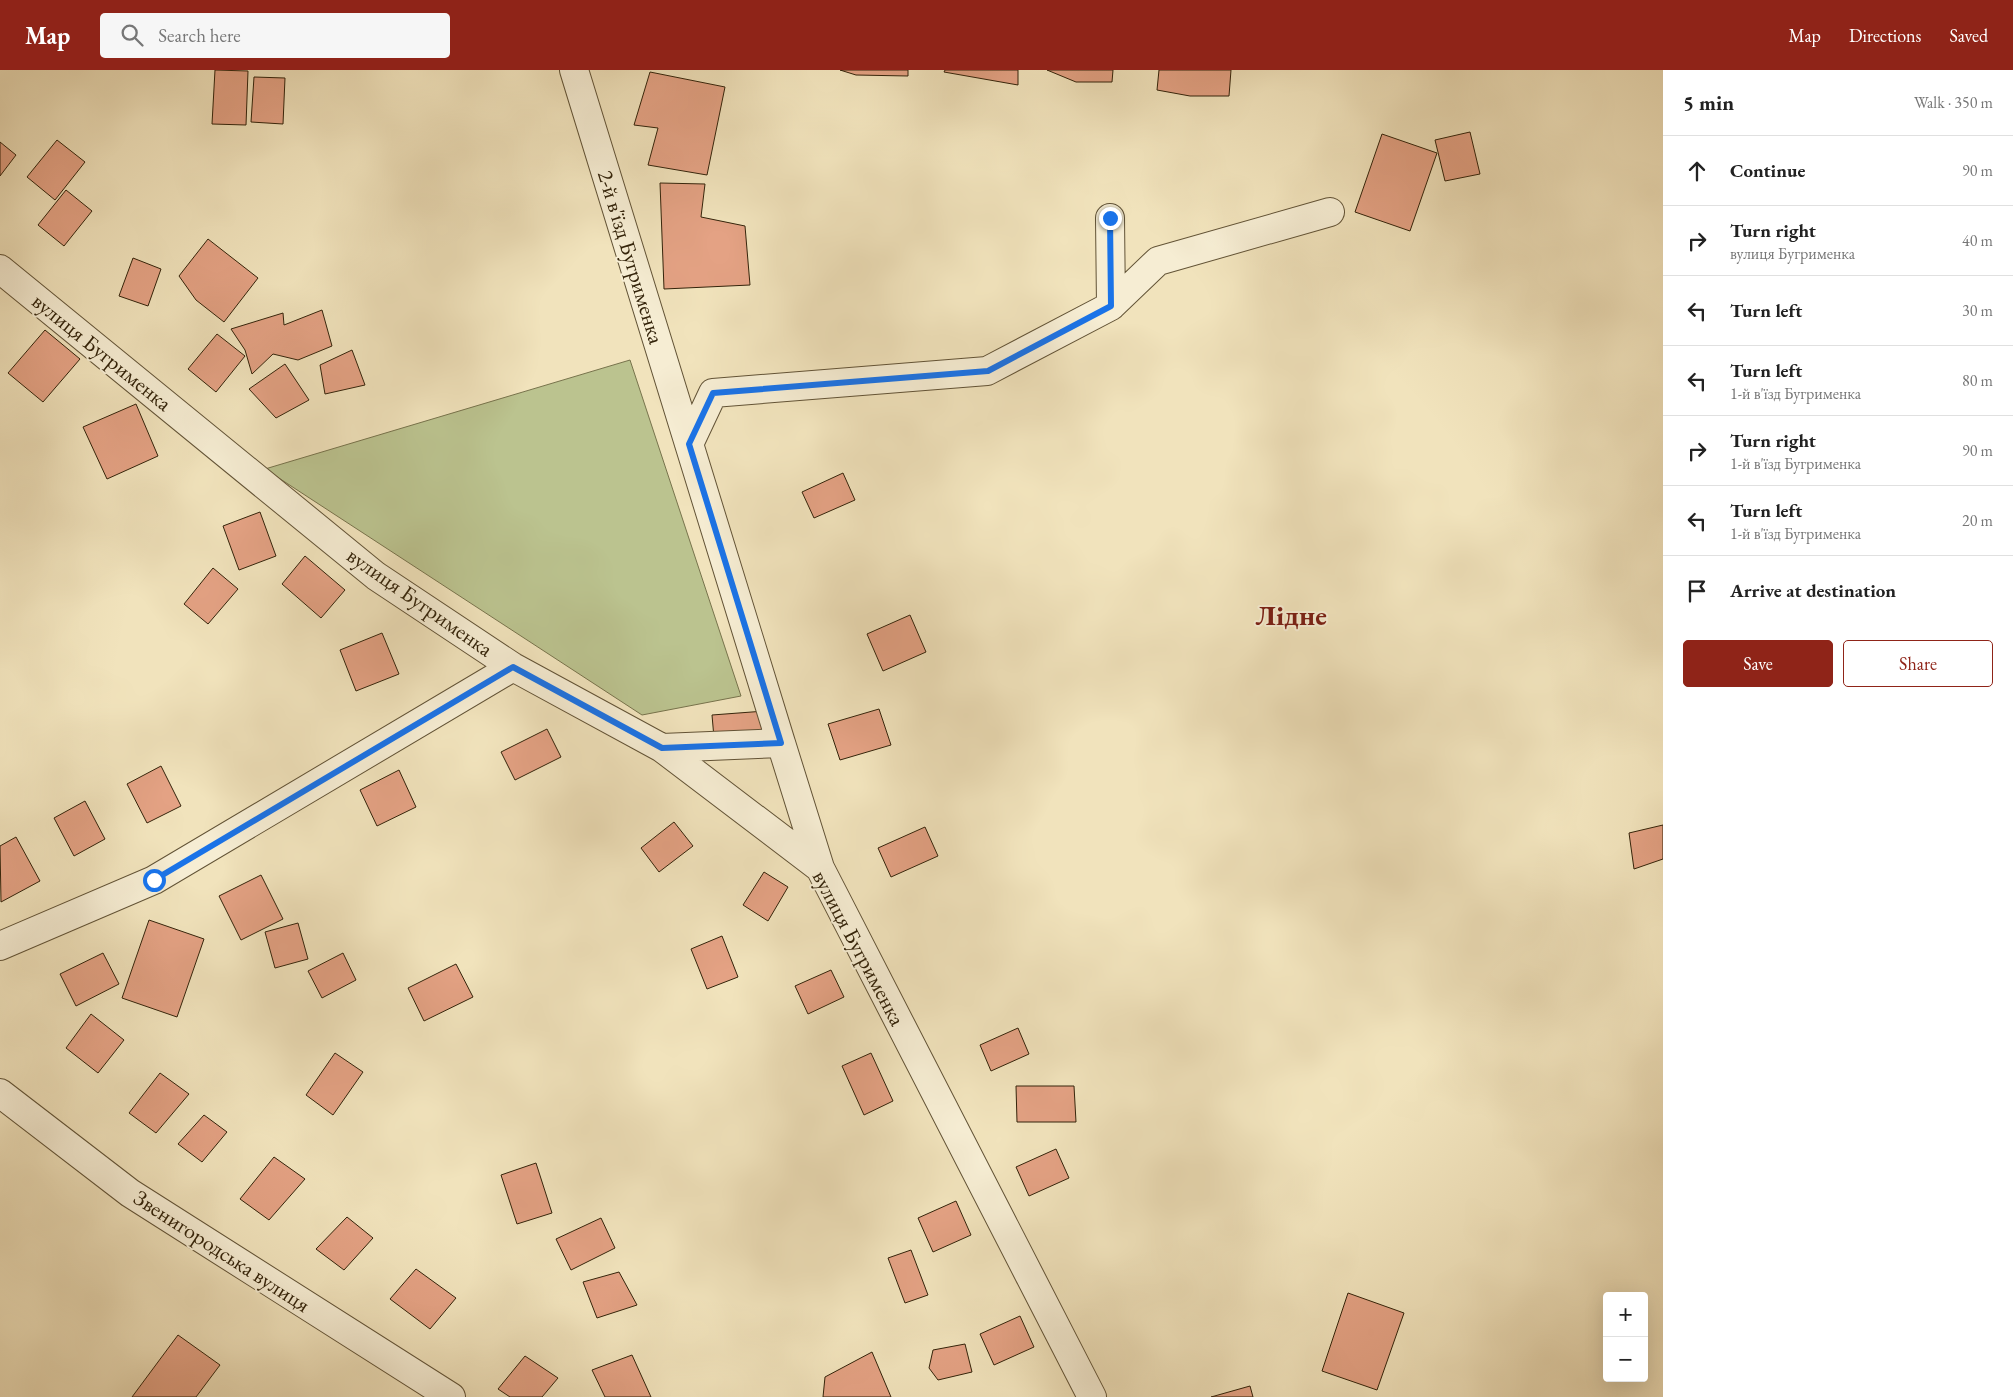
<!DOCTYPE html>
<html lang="en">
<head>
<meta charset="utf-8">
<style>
	:root { --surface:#fff; --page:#f6f6f6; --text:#222; --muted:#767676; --line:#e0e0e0; --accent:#8f2418 }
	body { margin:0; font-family:"EB Garamond",serif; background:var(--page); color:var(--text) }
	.controls { position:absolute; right:15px; bottom:15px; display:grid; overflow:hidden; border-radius:5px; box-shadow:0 5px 20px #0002 }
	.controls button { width:45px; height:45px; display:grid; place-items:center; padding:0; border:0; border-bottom:1px solid var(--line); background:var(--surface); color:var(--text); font:25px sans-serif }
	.stop { position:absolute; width:15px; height:15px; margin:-11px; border:4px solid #1a73e8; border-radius:50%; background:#fff }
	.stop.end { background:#1a73e8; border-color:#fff; box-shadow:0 1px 5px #0008 }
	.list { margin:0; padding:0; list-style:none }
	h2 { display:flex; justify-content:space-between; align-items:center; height:65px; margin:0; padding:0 20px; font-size:21px }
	h2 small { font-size:16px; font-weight:400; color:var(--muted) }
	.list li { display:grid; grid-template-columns:32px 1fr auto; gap:15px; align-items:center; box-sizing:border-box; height:70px; padding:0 20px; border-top:1px solid var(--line) }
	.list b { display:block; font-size:19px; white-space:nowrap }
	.list p { margin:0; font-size:16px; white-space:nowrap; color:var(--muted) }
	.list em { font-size:16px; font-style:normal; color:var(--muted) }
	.actions { display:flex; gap:10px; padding:15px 20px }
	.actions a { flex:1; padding:11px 0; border:1px solid var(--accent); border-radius:5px; text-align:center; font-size:18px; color:var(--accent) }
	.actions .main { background:var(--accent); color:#fff }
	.icon { flex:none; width:28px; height:28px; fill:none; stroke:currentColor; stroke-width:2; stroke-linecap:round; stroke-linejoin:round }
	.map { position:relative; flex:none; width:1663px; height:1327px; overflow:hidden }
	header { display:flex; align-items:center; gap:30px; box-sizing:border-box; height:70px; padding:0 25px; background:var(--accent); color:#fff }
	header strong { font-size:24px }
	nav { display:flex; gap:28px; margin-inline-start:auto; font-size:18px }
	.search { width:350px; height:45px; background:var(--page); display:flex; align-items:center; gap:12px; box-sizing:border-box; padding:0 18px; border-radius:5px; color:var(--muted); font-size:19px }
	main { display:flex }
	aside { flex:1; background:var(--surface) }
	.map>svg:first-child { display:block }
</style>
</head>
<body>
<header>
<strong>Map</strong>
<div class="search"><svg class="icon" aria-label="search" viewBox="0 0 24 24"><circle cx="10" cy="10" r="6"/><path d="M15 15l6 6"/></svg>Search here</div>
<nav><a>Map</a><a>Directions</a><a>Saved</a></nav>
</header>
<main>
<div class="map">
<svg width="1663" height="1327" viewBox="0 0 1663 1327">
	<rect width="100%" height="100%" fill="#f1e3bc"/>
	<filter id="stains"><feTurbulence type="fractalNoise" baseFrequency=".004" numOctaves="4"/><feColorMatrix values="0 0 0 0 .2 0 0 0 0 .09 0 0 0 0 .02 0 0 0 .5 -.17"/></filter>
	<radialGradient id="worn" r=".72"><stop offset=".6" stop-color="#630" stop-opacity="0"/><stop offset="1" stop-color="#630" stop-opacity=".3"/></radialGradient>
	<!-- green -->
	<path fill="#bbc38f" stroke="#77734c" d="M630,290l111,336 -99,19 -377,-246z"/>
	<!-- building -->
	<path fill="#e4a284" stroke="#33230a" d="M215,0l33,1 -2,54 -34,-1z
		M840,0h68v6l-52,-1z
		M945,0h73v15l-74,-13z
		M1047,0h66l-1,12h-36z
		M1159,0h72l-2,26h-39l-33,-6z
		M650,2l75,15 -18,88 -59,-10 10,-37 -24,-3z
		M254,7l31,1 -2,46 -32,-2z
		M1470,62l10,42 -35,7 -10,-41z
		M1382,64l55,19 -27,78 -55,-19z
		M57,70l28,22 -30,38 -28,-23z
		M0,72l16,13 -16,21z
		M660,113l45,1 -4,33 44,9 5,59 -86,4z
		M66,120l26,21 -28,35 -26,-21z
		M208,169l50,39 -34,44 -28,-22 -17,-24z
		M133,188l28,11 -13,37 -29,-10z
		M322,240l10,36 -34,14 -25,-6 -21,20 -7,-24 -14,-21 52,-16 1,12z
		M45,260l35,29 -37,43 -35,-29z
		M217,264l28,22 -29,36 -28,-23z
		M352,280l13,35 -40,9 -5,-29z
		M285,294l24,36 -33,18 -27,-29z
		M136,334l22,52 -51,23 -24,-52z
		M843,403l12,27 -41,18 -12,-26z
		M260,442l16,44 -37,14 -16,-44z
		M305,486l40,34 -24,28 -39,-34z
		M213,498l25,21 -30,35 -24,-20z
		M910,545l16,37 -43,19 -16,-37z
		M382,563l17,41 -43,17 -16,-41z
		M879,639l12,36 -51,15 -12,-36z
		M765,641l1,24 -52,3 -2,-23z
		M547,659l14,28 -46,23 -14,-28z
		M161,696l20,40 -34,17 -20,-39z
		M399,700l17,37 -39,19 -17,-36z
		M85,731l20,38 -31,17 -20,-38z
		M674,752l19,24 -34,26 -18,-24z
		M1663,755v34l-29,10 -5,-36z
		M925,757l13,29 -47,21 -13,-29z
		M16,767l24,44 -39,21 -1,-56z
		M764,802l24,15 -20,34 -25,-16z
		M261,805l22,44 -42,21 -22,-44z
		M149,850l55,19 -27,78 -55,-19z
		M298,853l10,36 -33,9 -10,-36z
		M722,866l16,41 -31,12 -16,-40z
		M103,883l16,31 -43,22 -16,-32z
		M343,883l13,27 -34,18 -14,-27z
		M456,894l17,33 -49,24 -16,-33z
		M831,900l13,27 -36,17 -13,-28z
		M91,944l33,26 -26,33 -32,-25z
		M1018,958l11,26 -38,17 -11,-26z
		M335,983l28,19 -30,43 -27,-20z
		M871,983l22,48 -29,14 -22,-49z
		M160,1003l29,21 -33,39 -27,-20z
		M1016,1016h58l2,36h-59z
		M204,1045l23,17 -25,30 -24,-18z
		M1056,1079l13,29 -40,18 -13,-29z
		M274,1087l31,22 -36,41 -29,-21z
		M536,1093l16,50 -35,11 -16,-49z
		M956,1131l15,34 -38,17 -15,-34z
		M347,1147l26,21 -29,32 -28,-21z
		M601,1148l14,30 -44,22 -15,-31z
		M911,1180l17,45 -23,8 -17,-45z
		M416,1199l40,29 -26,31 -40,-30z
		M619,1202l18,33 -40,13 -14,-36z
		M1348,1223l56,20 -27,77 -55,-19z
		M1020,1246l14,31 -40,18 -14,-31z
		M178,1265l42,30 -24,32h-64z
		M965,1274l7,28 -34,8 -9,-12 4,-18z
		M872,1282l19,45h-68l2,-20z
		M632,1285l19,42h-46l-13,-27z
		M525,1286l33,22 -16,19h-32l-12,-8z
		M1250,1316l3,11h-42z"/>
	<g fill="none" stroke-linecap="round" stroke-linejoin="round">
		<defs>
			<path id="street" d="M574,0l207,673
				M0,199l376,307 137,91 149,81 158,120 272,529
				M1111,236l47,-45 172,-49
				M689,374l24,-51 274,-22 124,-65 -1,-88
				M662,678l119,-5 39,125
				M0,876l154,-66 359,-213
				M0,1023l130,100 321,204"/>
		</defs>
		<!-- street casing -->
		<use href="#street" stroke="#625336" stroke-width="30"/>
		<!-- street -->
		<use href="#street" stroke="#f6edd3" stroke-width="28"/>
	</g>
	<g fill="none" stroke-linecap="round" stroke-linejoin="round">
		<!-- route -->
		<path stroke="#1a73e8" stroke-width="6" d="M154,810l359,-213 149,81 119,-5 -92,-299 24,-51 275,-22 123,-65 -1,-88"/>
	</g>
	<g text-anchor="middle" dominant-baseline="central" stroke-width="4" stroke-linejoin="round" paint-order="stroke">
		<!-- street labels -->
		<g font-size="22" fill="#33230a" stroke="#f6edd3">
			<text transform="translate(631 187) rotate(73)">2-й в'їзд Бугрименка</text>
			<text transform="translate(102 282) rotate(39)">вулиця Бугрименка</text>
			<text transform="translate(420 532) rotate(35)">вулиця Бугрименка</text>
			<text transform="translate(859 878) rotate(62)">вулиця Бугрименка</text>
			<text transform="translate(222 1181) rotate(33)">Звенигородська вулиця</text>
		</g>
		<!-- district labels -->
		<g font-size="28" font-weight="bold" fill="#7a1f14" stroke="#f6edd3">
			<text x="1291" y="545">Лідне</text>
		</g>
	</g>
	<rect width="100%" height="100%" filter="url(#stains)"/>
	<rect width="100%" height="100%" fill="url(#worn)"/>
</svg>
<div class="controls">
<button>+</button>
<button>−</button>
</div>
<div class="stop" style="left:154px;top:810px"></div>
<div class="stop end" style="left:1110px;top:148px"></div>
</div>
<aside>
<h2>5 min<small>Walk · 350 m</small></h2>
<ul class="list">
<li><svg class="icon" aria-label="ahead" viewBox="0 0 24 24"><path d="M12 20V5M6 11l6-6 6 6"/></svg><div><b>Continue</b></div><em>90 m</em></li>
<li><svg class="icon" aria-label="right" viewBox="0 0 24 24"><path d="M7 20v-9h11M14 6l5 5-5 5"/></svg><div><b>Turn right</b><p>вулиця Бугрименка</p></div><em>40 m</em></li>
<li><svg class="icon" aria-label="left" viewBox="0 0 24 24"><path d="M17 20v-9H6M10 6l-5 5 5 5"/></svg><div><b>Turn left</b></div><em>30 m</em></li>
<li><svg class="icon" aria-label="left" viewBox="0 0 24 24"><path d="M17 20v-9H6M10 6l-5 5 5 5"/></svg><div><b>Turn left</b><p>1-й в'їзд Бугрименка</p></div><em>80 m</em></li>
<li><svg class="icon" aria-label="right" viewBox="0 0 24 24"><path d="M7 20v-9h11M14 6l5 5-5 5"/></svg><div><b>Turn right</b><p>1-й в'їзд Бугрименка</p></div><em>90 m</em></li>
<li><svg class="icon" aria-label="left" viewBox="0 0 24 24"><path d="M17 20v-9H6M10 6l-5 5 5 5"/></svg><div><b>Turn left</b><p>1-й в'їзд Бугрименка</p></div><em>20 m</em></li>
<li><svg class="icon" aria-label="arrive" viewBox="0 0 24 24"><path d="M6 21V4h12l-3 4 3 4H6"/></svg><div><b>Arrive at destination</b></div></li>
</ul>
<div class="actions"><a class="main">Save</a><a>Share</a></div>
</aside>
</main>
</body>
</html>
